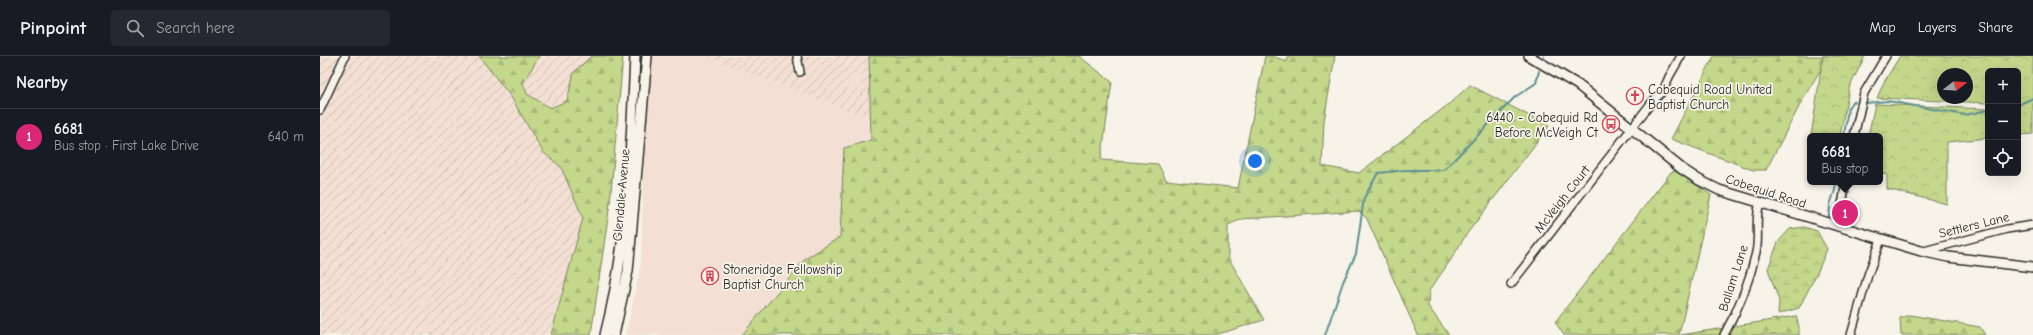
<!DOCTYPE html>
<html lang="en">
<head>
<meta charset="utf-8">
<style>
	:root { --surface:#171b24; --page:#242831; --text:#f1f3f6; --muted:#9ea1a6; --line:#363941; --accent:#db2777 }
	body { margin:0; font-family:"Comic Neue",sans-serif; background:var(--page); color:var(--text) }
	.controls { position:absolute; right:12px; top:12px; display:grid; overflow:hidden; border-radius:6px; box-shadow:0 4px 16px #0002 }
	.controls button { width:36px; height:36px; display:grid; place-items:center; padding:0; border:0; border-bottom:1px solid var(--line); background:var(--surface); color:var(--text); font:20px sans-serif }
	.compass { position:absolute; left:1617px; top:12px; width:36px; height:36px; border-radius:50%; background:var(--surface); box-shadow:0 4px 16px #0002; rotate:73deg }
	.you { position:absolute; left:935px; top:105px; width:14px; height:14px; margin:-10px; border:3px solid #fff; border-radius:50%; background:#1a73e8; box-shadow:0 0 0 6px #1a73e833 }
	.badge { display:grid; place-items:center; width:26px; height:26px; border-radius:50%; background:var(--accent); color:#fff; font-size:13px; font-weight:700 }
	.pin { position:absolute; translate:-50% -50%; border:2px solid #fff; box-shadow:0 1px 4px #0006 }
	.popup { position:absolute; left:1487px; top:77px; width:76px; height:52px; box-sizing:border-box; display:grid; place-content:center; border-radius:6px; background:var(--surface); filter:drop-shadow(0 1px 3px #0005); font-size:13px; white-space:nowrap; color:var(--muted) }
	.popup b { font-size:15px; color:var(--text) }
	.popup::after { content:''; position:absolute; left:50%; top:100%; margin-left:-8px; border:8px solid transparent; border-top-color:var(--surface) }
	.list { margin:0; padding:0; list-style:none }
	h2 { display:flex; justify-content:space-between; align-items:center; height:52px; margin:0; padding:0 16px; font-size:17px }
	h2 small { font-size:13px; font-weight:400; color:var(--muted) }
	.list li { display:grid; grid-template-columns:26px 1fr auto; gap:12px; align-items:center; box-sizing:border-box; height:56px; padding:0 16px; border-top:1px solid var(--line) }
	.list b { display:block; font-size:15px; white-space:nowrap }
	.list p { margin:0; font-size:13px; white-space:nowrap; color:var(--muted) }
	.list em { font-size:13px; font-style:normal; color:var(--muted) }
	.icon { flex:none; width:22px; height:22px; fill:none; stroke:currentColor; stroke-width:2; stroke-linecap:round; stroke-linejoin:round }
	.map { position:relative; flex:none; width:1713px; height:279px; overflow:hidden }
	header { display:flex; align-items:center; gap:24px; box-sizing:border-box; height:56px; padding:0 20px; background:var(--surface); border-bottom:1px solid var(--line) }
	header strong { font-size:19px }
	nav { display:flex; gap:22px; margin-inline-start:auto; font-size:14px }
	.search { width:280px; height:36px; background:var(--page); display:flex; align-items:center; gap:10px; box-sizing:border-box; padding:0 14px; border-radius:6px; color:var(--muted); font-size:15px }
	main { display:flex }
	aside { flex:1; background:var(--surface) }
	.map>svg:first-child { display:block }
</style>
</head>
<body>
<header>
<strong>Pinpoint</strong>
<div class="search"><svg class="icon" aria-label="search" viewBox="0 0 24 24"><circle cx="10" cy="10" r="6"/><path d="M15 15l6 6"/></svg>Search here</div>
<nav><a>Map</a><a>Layers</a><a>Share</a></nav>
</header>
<main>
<aside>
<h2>Nearby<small></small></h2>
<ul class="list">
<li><span class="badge">1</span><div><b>6681</b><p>Bus stop · First Lake Drive</p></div><em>640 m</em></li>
</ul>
</aside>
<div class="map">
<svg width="1713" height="279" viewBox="0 0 1713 279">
	<defs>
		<pattern id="industrial-furrows" width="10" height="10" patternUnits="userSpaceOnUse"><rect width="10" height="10" fill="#f3dfd3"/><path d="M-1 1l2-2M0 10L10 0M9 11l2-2" fill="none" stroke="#d0c0b5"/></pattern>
		<pattern id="forest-firs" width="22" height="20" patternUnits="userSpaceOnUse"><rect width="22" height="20" fill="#c4d88c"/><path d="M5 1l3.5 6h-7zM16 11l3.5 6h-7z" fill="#a9ba79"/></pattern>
		<pattern id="wetland-marsh" width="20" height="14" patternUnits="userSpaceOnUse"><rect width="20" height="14" fill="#c4d88c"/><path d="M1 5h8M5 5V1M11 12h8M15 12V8" fill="none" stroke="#a9ba79"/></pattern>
		<pattern id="park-crowns" width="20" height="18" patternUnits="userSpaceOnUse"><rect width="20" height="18" fill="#c4d88c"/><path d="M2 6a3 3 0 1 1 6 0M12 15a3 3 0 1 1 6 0" fill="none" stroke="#a9ba79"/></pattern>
	</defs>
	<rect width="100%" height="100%" fill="#f7f3e8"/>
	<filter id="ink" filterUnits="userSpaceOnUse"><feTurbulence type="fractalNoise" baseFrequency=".025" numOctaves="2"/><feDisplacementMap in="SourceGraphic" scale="8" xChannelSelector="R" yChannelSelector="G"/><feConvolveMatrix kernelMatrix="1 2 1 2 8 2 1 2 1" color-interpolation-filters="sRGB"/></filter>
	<g filter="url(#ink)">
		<!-- built -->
		<path fill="#f3dfd3" d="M327,0h55l169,63v21l-30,87 -1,11 -35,21 -63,76h-116l15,-72z"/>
		<!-- industrial -->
		<path fill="url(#industrial-furrows)" d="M0,0h159l32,41 32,55 18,15 22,52 -32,116h-231z
			M219,0h53l-18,16 -7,29 -17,7 -23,-14 -4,-12z
			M382,0h167l2,63z"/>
		<!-- forest -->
		<path fill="url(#forest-firs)" stroke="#78825c" d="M159,0h60l-16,27 4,11 23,14 17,-7 7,-29 18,-16h31l-13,147 -19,132h-40l32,-117 -22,-51 -18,-15 -32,-55z
			M549,0h210l33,26 -11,78 57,4 8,16 72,8 27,-132h8l14,6 1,-6h47l-11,65 -2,45 37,7 90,-69 21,-19 79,41 -83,109 -16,26 -21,30 -1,15 21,29h-31l-51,-116 -8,-8 -117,8 -14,6v32l36,63 -49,15h-473l63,-76 35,-22 4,-89 27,-8z
			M1394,0h115l-26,43 -37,71h-13l-82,-31z
			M1356,115l35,24 -32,140h-115l-9,-13 116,-150z
			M1590,259l70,12 5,8h-84l-1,-17z
			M1476,260l3,11v8h-118z"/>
		<!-- wetland -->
		<path fill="url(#wetland-marsh)" stroke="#78825c" d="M1484,171l13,4 10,18 -9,22 -19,37 -21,6 1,-13 -11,-32 10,-27 12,-13z"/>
		<!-- park -->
		<path fill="url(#park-crowns)" stroke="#78825c" fill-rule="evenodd" d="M1503,0h42l-16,32 -9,48h-29z
			M1580,0h133v78l-15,1v-64h-30v32l-111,-5 7,-16zM1623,18h24v24h-24z
			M1555,48l113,5v29l-41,4v62l-60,-15v-14l-7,-3v-36h-12z"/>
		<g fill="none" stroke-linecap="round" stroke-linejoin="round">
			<!-- stream -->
			<path stroke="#5f9093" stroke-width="2" d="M1224,2v-2
				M1546,47l22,-2 77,14 23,-5
				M1698,49l15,-7
				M1524,80l4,-28 4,-6h3
				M1509,161l1,-12 5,-15 1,-8
				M1005,279l18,-53 13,-28 8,-56 14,-25 27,-3h39l71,-73 21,-14 3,-12"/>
			<defs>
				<path id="minor" d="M477,0l3,16
					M0,54l25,-54
					M1534,80l10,-43 22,-37
					M1518,171l8,-45
					M1604,195l83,-22 26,-4
					M1191,228l141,-182 11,-11 6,-14 12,-21
					M1404,279c14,-25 26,-55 32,-83 4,-16 -2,-33 4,-49
					M1531,279l17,-60 13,-35"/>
				<path id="major" d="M1209,0l49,29 104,84 17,11 20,10 202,61 27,6 85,10
					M285,279c23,-89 26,-187 30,-279
					M294,279l14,-64 19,-215"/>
			</defs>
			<!-- minor casing -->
			<use href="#minor" stroke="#2b2b2b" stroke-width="10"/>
			<!-- major casing -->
			<use href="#major" stroke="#2b2b2b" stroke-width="12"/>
			<!-- minor -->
			<use href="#minor" stroke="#f7f3e8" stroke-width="7"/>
			<!-- major -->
			<use href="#major" stroke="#f7f3e8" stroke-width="9"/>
		</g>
	</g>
	<!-- icons -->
	<defs>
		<symbol id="church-ring" viewBox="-11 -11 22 22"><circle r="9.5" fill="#f7f3e8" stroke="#d1495b" stroke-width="1.5"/><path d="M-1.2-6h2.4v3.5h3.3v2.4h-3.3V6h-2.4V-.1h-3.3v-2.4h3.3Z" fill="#d1495b"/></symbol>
		<symbol id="bus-ring" viewBox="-11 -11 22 22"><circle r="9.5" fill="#f7f3e8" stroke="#d1495b" stroke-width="1.5"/><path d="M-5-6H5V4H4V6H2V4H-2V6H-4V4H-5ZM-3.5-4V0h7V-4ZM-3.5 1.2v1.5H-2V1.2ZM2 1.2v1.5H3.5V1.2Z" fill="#d1495b"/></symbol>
		<symbol id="building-ring" viewBox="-11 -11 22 22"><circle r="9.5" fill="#f7f3e8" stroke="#d1495b" stroke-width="1.5"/><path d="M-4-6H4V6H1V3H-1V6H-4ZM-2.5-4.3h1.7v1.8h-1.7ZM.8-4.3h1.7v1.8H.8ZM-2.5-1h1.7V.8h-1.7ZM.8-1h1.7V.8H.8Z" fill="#d1495b"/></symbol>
	</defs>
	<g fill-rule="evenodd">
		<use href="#church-ring" x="1305" y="30" width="20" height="20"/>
		<use href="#bus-ring" x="1281" y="58" width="20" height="20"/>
		<use href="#building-ring" x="380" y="210" width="20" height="20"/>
	</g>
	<g text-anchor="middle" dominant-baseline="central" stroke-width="3.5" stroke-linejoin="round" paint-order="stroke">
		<!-- poi labels -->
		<g font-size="13" fill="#2b2b2b" stroke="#f7f3e8" text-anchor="start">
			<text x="1328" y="33">Cobequid Road United<tspan x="1328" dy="15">Baptist Church</tspan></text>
			<text x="1278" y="61" text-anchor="end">6440 - Cobequid Rd<tspan x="1278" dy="15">Before McVeigh Ct</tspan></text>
			<text x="403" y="213">Stoneridge Fellowship<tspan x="403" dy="15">Baptist Church</tspan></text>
		</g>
		<!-- street labels -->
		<g font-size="13" fill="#2b2b2b" stroke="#f7f3e8">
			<text transform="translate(1446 135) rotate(18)">Cobequid Road</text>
			<text transform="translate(301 139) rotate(-85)">Glendale Avenue</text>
			<text transform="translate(1242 143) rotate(-52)">McVeigh Court</text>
			<text transform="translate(1654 169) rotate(-14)">Settlers Lane</text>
			<text transform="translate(1413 222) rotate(-72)">Ballam Lane</text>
		</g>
	</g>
</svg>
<div class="controls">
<button>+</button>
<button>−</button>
<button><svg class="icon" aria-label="locate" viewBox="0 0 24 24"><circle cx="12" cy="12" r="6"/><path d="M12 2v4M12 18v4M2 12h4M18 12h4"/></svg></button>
</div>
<svg class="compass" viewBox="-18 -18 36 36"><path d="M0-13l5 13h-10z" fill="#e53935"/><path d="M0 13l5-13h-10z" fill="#9ea1a6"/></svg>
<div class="you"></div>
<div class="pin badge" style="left:1525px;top:157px">1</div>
<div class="popup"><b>6681</b>Bus stop</div>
</div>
</main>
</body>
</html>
